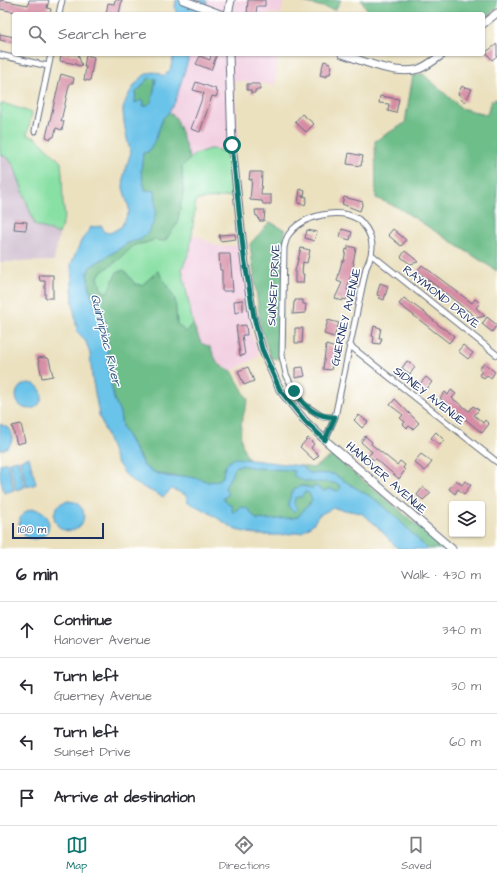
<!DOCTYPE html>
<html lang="en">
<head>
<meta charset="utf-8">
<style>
	:root { --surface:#fff; --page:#f2f2f3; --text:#2b2b33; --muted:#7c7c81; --line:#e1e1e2; --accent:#0f766e }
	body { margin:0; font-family:"Architects Daughter",sans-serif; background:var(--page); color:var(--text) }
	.controls { position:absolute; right:12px; bottom:12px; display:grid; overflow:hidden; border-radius:4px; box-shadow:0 1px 3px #0004 }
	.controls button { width:36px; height:36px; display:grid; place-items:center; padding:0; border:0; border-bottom:1px solid var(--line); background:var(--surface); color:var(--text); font:20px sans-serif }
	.scale { position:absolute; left:12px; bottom:10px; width:92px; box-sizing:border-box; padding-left:4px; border:2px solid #1b2f5e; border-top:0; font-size:11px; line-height:14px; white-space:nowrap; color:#1b2f5e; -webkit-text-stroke:3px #fff; paint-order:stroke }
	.stop { position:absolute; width:12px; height:12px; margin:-9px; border:3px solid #0f766e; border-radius:50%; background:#fff }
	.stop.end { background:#0f766e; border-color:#fff; box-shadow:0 1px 4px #0008 }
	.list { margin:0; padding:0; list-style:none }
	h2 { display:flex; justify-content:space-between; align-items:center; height:52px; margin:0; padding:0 16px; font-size:17px }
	h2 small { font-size:13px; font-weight:400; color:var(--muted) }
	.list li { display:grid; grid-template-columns:26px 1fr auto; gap:12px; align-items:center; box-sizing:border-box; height:56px; padding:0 16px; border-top:1px solid var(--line) }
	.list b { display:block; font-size:15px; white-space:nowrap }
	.list p { margin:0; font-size:13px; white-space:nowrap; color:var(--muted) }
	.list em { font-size:13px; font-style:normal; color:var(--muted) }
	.icon { flex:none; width:22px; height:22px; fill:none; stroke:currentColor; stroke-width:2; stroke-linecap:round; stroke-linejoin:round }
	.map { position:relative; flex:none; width:497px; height:549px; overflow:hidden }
	.search { position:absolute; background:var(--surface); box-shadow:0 1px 3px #0004; left:12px; right:12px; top:12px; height:44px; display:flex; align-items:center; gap:10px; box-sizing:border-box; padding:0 14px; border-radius:4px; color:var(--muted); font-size:15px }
	.sheet { height:276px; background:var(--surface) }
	nav { display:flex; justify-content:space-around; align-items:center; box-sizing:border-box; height:56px; border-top:1px solid var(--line); background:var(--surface); font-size:11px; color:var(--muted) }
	nav a { display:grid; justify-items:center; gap:2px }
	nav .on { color:var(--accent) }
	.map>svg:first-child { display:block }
</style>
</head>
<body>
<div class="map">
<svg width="497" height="549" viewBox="0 0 497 549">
	<rect width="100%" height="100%" fill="#fff"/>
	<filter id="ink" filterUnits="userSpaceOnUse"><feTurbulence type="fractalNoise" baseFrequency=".025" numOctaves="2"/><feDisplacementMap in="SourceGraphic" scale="8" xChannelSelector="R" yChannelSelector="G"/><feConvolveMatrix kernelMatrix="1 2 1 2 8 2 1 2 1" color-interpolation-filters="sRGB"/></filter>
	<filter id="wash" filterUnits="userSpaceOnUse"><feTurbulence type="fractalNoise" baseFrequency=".012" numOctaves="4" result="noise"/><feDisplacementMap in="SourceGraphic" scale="16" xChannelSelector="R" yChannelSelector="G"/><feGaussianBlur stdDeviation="0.9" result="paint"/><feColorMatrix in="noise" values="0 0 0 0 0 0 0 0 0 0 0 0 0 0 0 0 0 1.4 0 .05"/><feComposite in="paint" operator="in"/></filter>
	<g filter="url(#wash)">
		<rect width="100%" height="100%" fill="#ebe1bf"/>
		<!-- built -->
		<path fill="#f2cfe1" d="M206,0h78l-3,14h-79l5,-12z
			M190,54h88l-3,31 -41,-4 5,63 -11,8 -16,-3 -17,5 -5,5 -14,-41 -7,-6 6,-10z
			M193,234l25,12 23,-1 10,86 8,25 -27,15 -14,-7 -8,-17 -9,-4 -8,-19 -11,-55 8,-19z"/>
		<!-- industrial -->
		<path fill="#cfbdcf" d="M0,154l8,4 6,8 21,59 24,9 -5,27 -54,1z"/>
		<!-- green -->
		<path fill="#89e0a4" stroke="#528881" d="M0,104h6l26,9 -5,22 9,3 25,24 1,12 1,30 2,11 -6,19 -24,-9 -21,-59 -6,-8 -8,-4z
			M209,149h3l16,3 5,44 -37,4 -6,50 -8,19 11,55 -7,9 -9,-9 -2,-25 -17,-28 -16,14 -7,-1 -28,9 -6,-4 -3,-12 2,-4 20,-14 14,-14 11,-2 9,-3 10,1 13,-17 6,-31 -1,-26 13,-13z"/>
		<!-- forest -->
		<path fill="#6ebe8a" stroke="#447674" d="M295,0h46l-6,10z
			M361,0h136v8l-14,11v-5h-113z
			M423,74l38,34 26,7 4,-14 6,-2v172l-98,-63 -23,-10 -1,-57 30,-18 8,-48z
			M149,78h7l-4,23 -5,5h-4l1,-5 -9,2 1,-11c6,-4 7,-10 13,-14z
			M169,112l7,6 14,41 -8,8 1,26 -6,31 -12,17 -11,-1 -9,3 -11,2 -14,14 -20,14 -2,4 3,12 6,4 10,-21 7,-2 11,14 7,1 16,-14 17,28 2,25 9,8 7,-8 8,19 9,4 8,17 14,7 16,29c-8,25 -12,37 1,60l-14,-2 -11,11 -1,8c-4,3 -6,5 -11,5 -6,1 -12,-3 -18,-4 -18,-3 -35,0 -50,-12l-2,-5 -20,-34 -2,-14 -6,-14 -6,-32 -1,-40 -3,-8 -13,-25 -4,-20 3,-7 40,-25 23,-18 3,-18 -1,-15 -10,-1 -4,-19 2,-18 12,-13 8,-22z
			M270,222l15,8 -6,129 -8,-1 -10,-30 -11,-84z
			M332,456l64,51 48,42h-17l-29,-30 -19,-17 -46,-28 -24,-1 -8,-7 12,2z
			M241,465l15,3 35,2 47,14 3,4 -3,3 -8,-2 -7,2 -8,-5 -3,2c-2,0 -4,-1 -6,-2 -12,-2 -16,11 -18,20l6,-3 1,-5 10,-6 4,1 3,8 -14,16 -25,3 -17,-1 -9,-11 -7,-1 -7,6 -2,-8 -3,-1 -5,-7 5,-2 -3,-8 7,-13 1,-4 4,-4z"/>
		<!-- water -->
		<path fill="#6bc3e9" stroke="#4379a4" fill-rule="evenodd" d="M176,0h30l1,2 -5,12h-25l-2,-6z
			M174,54h16l-15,48 -6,10 -6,6 -8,22 -7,12 -5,1 -2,18 4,19 10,1 1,20 -3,13 -6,10 -7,6 -10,2 -40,25 -3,7 4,21 13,24 3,8 1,40 6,32 6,14 2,14 22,39 4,3 8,4 14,4 14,-1 17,3 7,3 9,-1 6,-4c1,-10 2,-14 12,-19l66,8 8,7 24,1 46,28 19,17 29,30h-29l-22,-24 -15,-12 -28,-5 -14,7 -6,9 -11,8 -21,3h-23l-22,-5 -28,-18 -20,-10 -2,-7 -14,-6 -9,8 -30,-15 -8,-8 -9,-13 -17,-46 -7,-38 -2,-23 -4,-12 -9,-11 -4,-28 -2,-39 10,-23 10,-14 11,-1 2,6 6,1 11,-6 8,-15v-4l-6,-20 1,-14 7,-22c-4,-9 -8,-32 -8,-42 1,-11 15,-34 26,-37 6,-2 10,0 15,3l6,-6zM149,78l7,1 -4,22 -5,5h-4l1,-5 -2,-1 -7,3 1,-11c6,-4 7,-10 13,-14zM241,465l15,3 35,2 3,1v5c17,11 27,3 44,8l3,4 -3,3 -8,-2 -7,2 -8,-5 -3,2c-6,-1 -11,-3 -16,0 -4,3 -9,14 -7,19 1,2 3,3 5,5l3,-2 -3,-7 1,-5 2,-1h4l4,-5 4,1 3,7 -3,6 -4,2 -7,9c-8,2 -12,1 -19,2 -8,1 -15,1 -23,0l-9,-11 -7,-1 -7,6 -2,-8 -3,-2 -5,-5 5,-3 -3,-8 7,-13 1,-4 4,-4z
			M16 396a13 13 0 1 1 26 0a13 13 0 1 1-26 0Z
			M0,424l9,4c7,10 3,20 -9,22z
			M29,457l7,27 -9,3 -7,-27z
			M18,460l7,27 -9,3 -7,-28z
			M7,462l7,28 -10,3 -4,-17v-12z
			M54 516a15 15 0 1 1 30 0a15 15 0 1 1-30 0Z
			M19 524a15 15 0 1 1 30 0a15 15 0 1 1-30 0Z"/>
		<g id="blocks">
			<!-- building -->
			<path fill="#d68da4" d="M0,0l28,5 1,-5h20l-2,8 4,1 -1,5h-24l-26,-5z
				M115,0h7l-3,14h-13l2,-11 6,1z
				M248,0h17v6h-8l-1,8h-9z
				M0,34l14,3v6l-14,-3z
				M497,44v12l-5,4 -6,-8z
				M61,54h17l4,12 -6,-1v-1l-16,-3z
				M211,54h6l-6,16 -15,-6 4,-8 10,4z
				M86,55l8,2 -4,24 -6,-1 2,-13h-2z
				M324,61l6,2v2l2,1 -2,8h-3v3l-7,-2z
				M61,74l13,4 -1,5h-3l-1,3 -8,35h3l-2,9 -6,-2 -2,9h-2l-1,2 -5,-2z
				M196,82l20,7 -1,2 3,1 -2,5 -4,-1 -12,36 -9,-3 13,-36 -11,-3z
				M247,84h13v6h-5v3h-4v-3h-4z
				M462,86l3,2 1,-1 6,2 -7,13 -5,-3 1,-3 -3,-2z
				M380,96l19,3 -3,14 -8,-2 1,-7 -10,-1z
				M302,114l12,10 -8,8 -11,-10z
				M349,153l14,3 -2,10 -14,-2z
				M250,172h12l-1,23h10v9h-8l-1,-3 -12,-1 2,-21 -3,1z
				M300,189l5,2 -1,5h-3l6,1 -2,8 -7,-2z
				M344,197l19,5 -3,9 -18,-7z
				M255,210h10l-1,11h-5l-1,-5h-2z
				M15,221l12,1 -1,8 -12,-1z
				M342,229l10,3 -2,8 -10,-3z
				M393,229l13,11 -5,6 -13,-11z
				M307,230l10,2 -3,9 -9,-3z
				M235,234l1,5 -16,2 -1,-6z
				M348,246l8,2 -3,15h1l-7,27 3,1 -4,9 -3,-1 -1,2 -7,-3 7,-15 -5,-2 5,-20h2l2,-12 2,1z
				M301,248l9,2 -3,13 -4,-1 -1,12h2l-1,9h-8v-12z
				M405,251l10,8 3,3 -8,2 -9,-7z
				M219,254h11l3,37h-11v-21h-2z
				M422,265l50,38 3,-4 5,4 -4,5 9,8 -8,2 -60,-47z
				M39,275h14v23h-8v-17h-5z
				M380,283l8,3 -4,14 -5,-2 1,-2 -3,-1z
				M404,298l21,15 18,16v-1l11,8 -5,7 -50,-39z
				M243,300v11l-8,2 -1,-12z
				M295,300h8v4h3l-1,9 -12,1 1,-12h1z
				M487,317l10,8 -5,7 -10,-8z
				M328,320l11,3 -5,14 -10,-3z
				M246,325l1,10h-5l3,20 -5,1 -4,-30z
				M374,326l7,2 -2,10h3l-2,6 -7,-1 1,-6 -2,-1z
				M295,328h8l-1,15h-7z
				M326,345l10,3 -5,22 -8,-1z
				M463,345l10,8 -5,6 -10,-8z
				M44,357l5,2 4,17 -11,2 -4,-20z
				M407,361l8,6 -5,7 -8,-6z
				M484,363l11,9 -4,6 -4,-3 -3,3 -5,-3 3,-4 -3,-2z
				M248,367l6,14 -10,4 -6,-14z
				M303,367l2,9 -10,2v-10z
				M426,377l6,5 -7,9 -7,-5z
				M451,390l5,4 -4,4 17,13 4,-5 6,4 -5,5 9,8 2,-3 4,4 -7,9 -35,-29 -1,1 -4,-3 1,-1 -3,-3 5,-6 3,3z
				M395,399l24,24 -6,6 -4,-3 -2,2 -4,-4 2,-2 -5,-4 3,-3 -13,-10z
				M359,415l9,7 -6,6 -8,-8z
				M21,424l4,18 -8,2 -5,-18z
				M436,432l8,8 -4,5 -9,-7z
				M365,436l7,6 -1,2 26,21 3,-4 5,4 -2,3 2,2 -6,9 -23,-20 -2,1 -6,-4 4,-4 -11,-10z
				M308,438l6,6 -3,4 8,7 -5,5 -14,-13z
				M421,454l11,8 -7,9 -11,-9z
				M456,480l6,5 3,-4 6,4 -7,9 -6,-5 -3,5 -6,-5z
				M423,487l8,6 -8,7 -6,-5z"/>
		</g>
	</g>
	<g filter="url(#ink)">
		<use href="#blocks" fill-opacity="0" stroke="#646d80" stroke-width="1"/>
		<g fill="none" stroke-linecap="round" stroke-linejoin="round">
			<defs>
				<path id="minor" d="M59,14l3,-14
					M0,55l48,11
					M35,131l16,-77
					M372,255l125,100
					M349,345l148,117
					M325,440l10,-23 31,-149c7,-14 9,-26 0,-40 -3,-3 -5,-8 -8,-9 -20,-12 -56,-3 -69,15 -3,4 -4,10 -5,14l-2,108 4,18 8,17 9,13 20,13h12"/>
				<path id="secondary" d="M183,0l37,14
					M228,14l3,-14
					M483,24l14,-11
					M229,54l3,91 12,112 9,60 9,32 18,41 25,31 20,19 127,109
					M342,54c22,7 54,22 77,15 8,-3 17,-10 24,-15"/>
			</defs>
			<!-- minor casing -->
			<use href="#minor" stroke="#646d80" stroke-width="7"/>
			<!-- secondary casing -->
			<use href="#secondary" stroke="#646d80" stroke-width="9"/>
			<!-- minor -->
			<use href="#minor" stroke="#fff" stroke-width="5"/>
			<!-- secondary -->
			<use href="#secondary" stroke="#fff" stroke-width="7"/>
		</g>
	</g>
	<g fill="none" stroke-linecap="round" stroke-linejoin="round" filter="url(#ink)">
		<!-- route -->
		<path stroke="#0f766e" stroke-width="5" d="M232,145l12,112 10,60 8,32 18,41 25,31 20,19 10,-23c-20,0 -30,-10 -41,-26"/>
	</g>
	<g text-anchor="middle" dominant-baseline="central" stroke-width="3" stroke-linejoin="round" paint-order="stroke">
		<!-- street labels -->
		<g font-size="12" fill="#1b2f5e" stroke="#fff">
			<text transform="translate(274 285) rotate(-87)">SUNSET DRIVE</text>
			<text transform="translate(441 297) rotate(38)">RAYMOND DRIVE</text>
			<text transform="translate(346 317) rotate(-77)">GUERNEY AVENUE</text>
			<text transform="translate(429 396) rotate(38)">SIDNEY AVENUE</text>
			<text transform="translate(386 478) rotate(41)">HANOVER AVENUE</text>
		</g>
		<!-- water labels -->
		<g font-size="13" font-style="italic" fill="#335b88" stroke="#fff">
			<text transform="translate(106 340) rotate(76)">Quinnipiac River</text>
		</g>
	</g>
</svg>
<div class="controls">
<button><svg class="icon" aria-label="layers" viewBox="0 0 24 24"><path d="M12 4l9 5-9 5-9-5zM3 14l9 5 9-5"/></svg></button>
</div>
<div class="scale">100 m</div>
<div class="stop" style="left:232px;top:145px"></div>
<div class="stop end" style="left:294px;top:391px"></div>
<div class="search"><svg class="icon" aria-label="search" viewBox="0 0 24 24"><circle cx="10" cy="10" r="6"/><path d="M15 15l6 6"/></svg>Search here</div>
</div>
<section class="sheet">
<h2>6 min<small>Walk · 430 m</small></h2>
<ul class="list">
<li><svg class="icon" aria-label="ahead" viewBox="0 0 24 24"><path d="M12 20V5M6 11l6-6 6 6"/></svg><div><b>Continue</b><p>Hanover Avenue</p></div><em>340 m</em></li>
<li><svg class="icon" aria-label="left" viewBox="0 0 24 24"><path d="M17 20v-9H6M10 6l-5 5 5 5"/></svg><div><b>Turn left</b><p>Guerney Avenue</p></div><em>30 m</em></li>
<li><svg class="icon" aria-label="left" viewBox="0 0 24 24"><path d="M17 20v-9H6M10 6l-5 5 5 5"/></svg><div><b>Turn left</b><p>Sunset Drive</p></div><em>60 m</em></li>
<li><svg class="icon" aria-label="arrive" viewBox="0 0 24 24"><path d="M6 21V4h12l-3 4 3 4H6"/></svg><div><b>Arrive at destination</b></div></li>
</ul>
</section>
<nav>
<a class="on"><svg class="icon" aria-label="map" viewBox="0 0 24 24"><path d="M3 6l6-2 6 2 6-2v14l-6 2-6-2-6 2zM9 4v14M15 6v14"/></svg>Map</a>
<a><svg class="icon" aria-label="directions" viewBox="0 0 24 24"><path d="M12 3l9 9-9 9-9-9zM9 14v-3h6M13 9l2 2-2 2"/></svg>Directions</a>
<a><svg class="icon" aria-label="saved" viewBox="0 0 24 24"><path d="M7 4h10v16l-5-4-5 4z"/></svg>Saved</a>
</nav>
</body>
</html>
